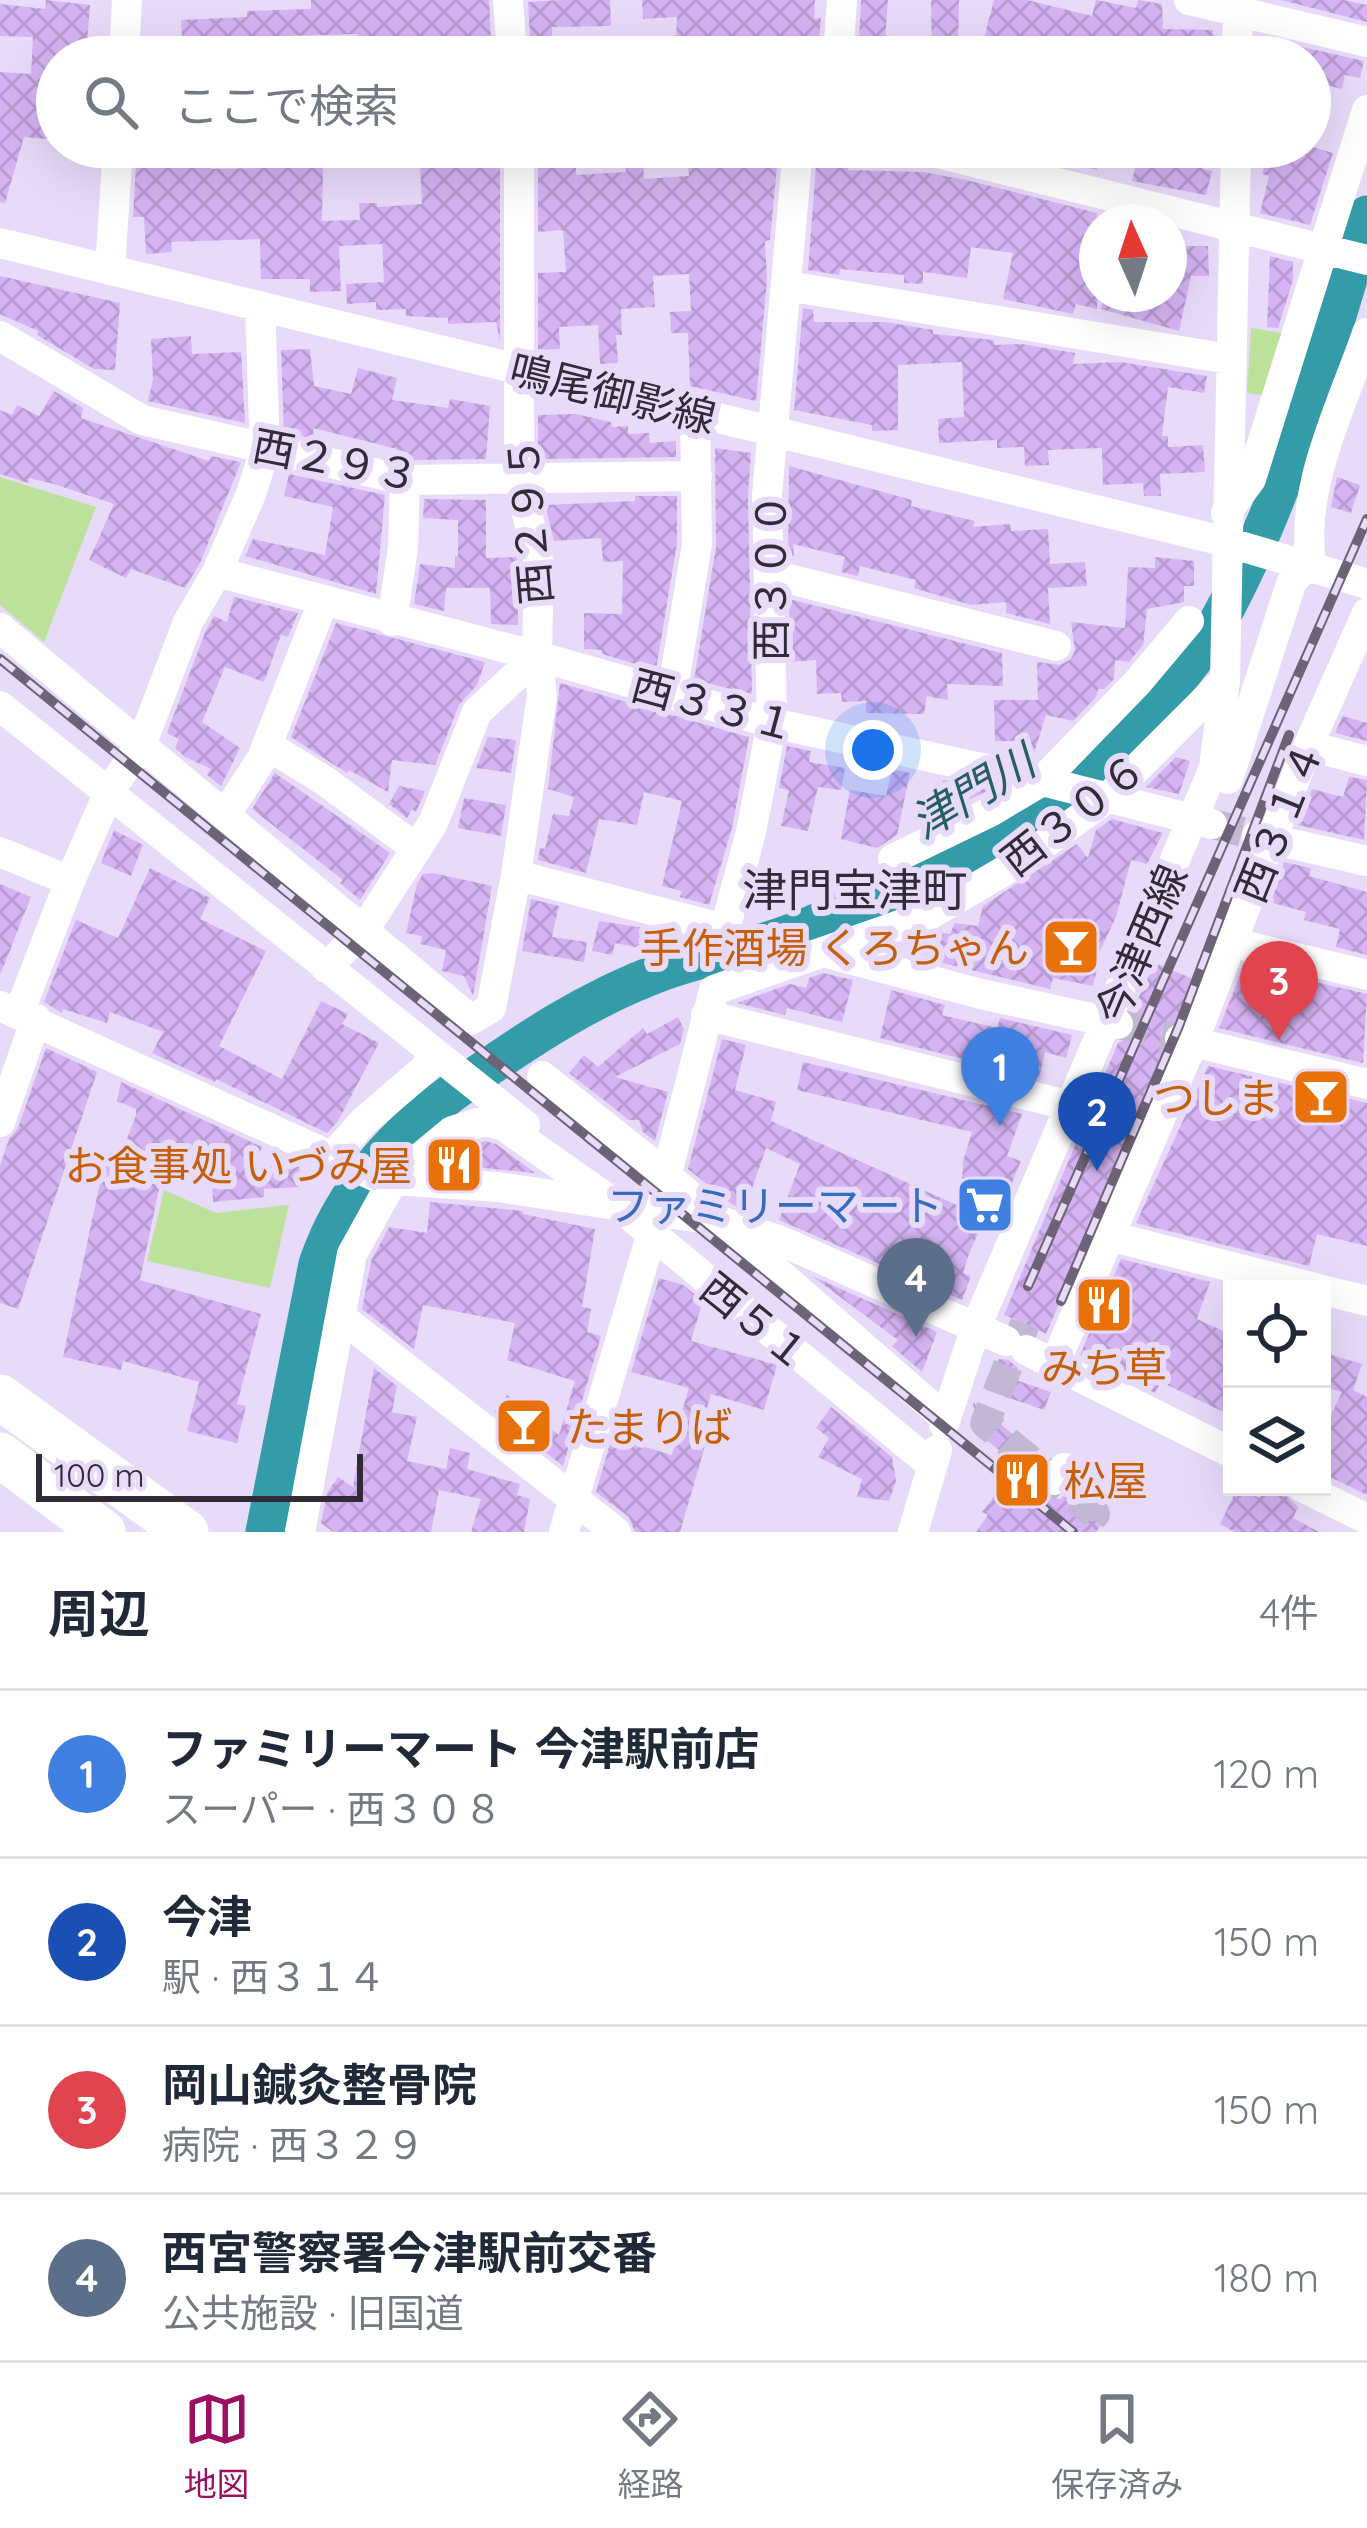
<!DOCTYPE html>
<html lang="ja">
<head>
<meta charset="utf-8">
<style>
	:root { --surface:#fff; --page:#f6f6f7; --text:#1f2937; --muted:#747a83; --line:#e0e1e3; --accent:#9b1162 }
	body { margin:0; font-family:Quicksand,"Noto Sans JP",sans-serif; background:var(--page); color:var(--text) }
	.controls { position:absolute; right:36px; bottom:36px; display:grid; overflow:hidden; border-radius:0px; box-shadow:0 12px 48px #0002 }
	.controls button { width:108px; height:108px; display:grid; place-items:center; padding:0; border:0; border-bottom:3px solid var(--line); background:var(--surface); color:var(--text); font:60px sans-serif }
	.compass { position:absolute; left:1079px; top:204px; width:108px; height:108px; border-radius:50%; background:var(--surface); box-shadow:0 12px 48px #0002; rotate:357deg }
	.scale { position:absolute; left:36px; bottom:30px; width:327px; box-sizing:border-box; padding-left:12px; border:6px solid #302b37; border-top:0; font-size:33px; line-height:42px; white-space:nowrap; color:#302b37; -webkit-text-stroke:9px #e8dbfa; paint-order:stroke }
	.you { position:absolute; left:873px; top:750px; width:42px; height:42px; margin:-30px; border:9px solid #fff; border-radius:50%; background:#1a73e8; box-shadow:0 0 0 18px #1a73e833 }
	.badge { display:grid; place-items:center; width:78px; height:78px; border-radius:50%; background:var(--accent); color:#fff; font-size:39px; font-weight:700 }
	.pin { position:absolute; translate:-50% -99px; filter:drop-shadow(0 3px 6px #0008) }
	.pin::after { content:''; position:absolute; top:63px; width:42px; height:36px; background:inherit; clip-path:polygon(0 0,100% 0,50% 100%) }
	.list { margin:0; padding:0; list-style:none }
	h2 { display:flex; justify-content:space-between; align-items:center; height:156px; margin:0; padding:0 48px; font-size:51px }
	h2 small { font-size:39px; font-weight:400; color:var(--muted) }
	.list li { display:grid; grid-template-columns:78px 1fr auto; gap:36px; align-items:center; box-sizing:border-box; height:168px; padding:0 48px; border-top:3px solid var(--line) }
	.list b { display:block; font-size:45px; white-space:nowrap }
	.list p { margin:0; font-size:39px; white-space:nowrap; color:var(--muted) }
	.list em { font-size:39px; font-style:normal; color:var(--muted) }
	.icon { flex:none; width:66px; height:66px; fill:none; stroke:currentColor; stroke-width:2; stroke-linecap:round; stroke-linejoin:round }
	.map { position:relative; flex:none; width:1367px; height:1532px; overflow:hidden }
	.search { position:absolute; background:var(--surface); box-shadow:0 12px 48px #0002; left:36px; right:36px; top:36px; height:132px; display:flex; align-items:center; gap:30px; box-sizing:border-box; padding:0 42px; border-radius:66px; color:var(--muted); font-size:45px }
	.sheet { height:828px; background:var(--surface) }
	nav { display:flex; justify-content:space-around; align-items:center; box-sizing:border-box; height:168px; border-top:3px solid var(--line); background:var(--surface); font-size:33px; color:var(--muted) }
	nav a { display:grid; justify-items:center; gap:6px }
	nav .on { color:var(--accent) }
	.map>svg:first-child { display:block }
</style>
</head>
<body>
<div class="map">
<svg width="1367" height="1532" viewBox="0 0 1367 1532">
	<defs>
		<pattern id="building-cross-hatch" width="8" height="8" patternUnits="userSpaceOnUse" patternTransform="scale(3)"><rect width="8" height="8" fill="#d6b4f4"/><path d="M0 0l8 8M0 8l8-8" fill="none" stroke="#b89bd2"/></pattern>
	</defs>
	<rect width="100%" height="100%" fill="#e8dbfa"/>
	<!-- green -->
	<path fill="#bce19a" d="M1251,328l36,6 -16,62 -24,-3z
		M0,477l96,30 -52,135 -44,-37z
		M164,1190l52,23 73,-8 -19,83 -123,-27z"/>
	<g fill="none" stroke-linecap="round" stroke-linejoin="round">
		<!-- river -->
		<path stroke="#339ca8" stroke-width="39" d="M265,1532l53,-268c26,-77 80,-133 146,-180 63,-44 124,-85 197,-112 36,-14 76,-20 113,-33 32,-10 62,-25 93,-38 77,-31 150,-64 212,-120 44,-40 109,-106 138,-157 71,-128 108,-270 150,-409"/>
	</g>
	<!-- building -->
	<path fill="url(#building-cross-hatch)" d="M46,0l44,5 -4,52h-29v83l-33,-3 -19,66 -5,-1v-130l31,2 2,-37 -33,-1v-32l45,5z
		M311,0h178l3,57h-133l-1,-23 -73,2 1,21h-103l-2,-37 66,-3v-6l64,-2z
		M560,0h50l1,26 -59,1 1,27 -22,1 -3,-53z
		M642,0h173l-1,19 7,-1 -4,39h-48v-18l-93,-2 1,-20 -34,2z
		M861,0h27l-3,40 11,-1 1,18h-39z
		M931,0h28l-1,57h-26z
		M994,0h33l65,16 4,-16 40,8 2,-8 24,4 1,25 50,1 -1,27 -91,-6 -2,6h-54l-81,-19z
		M1281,0h63l23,5v17z
		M1272,40l92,21 -4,17 -15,-3 -3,14 -32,-8v-24h-42z
		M137,147l76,2 -2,20 52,-1v-8h27v7h33l-1,54 38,-1 -1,-17h18v4l45,-3 -2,-40 80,-6v183l-4,-19 -48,2v-6l-42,-2v-7l-30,1v-8l-29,2 -1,-20 38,-2 -2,-38 -43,2 2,45 -31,1v-13h-49l-1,-40 -89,3 1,10 -26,2 -2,-37h-11z
		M1027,147h70v23l-71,-16z
		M1140,147h68l-6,22 10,2 -6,24 -74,-14z
		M1270,147h43l20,6 -23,72 -50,-12 9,-37 -7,-2z
		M711,158v4l15,4h51l-7,74 -5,1 2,39 -11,121 -66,-15 -2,-53h-17l-1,-21 21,-1 -2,-37 -36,2 2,31 -34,2 1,26h-6l2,28 -18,1 -2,-39 -39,2 1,22 -22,1v-77l28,-1 -3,-42 -25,2v-70l38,-1v14l50,-3 -1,-12 18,-1 1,20 45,-3 -1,-17z
		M827,163l22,4 -1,3 75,2 43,8 131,33v96l-21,-5 -3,10 -70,-15 10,-46 -42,-6 -4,31 -44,-6v12l-19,-1v-8l-64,-6 -1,6 -31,-5 8,-104z
		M1169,246h39l1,30h-18l-12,55 -78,-22 4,-15h64z
		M1270,256l23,6v18l-15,48 -11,-1z
		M0,276l120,27 -5,67 -21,-1 -57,-34 1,-4 -38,-17z
		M803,308l10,2 1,12h72l47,8v4l61,6v5l27,-1 54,9 -2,11 47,-2 87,14 -3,17 -36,-6 -6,49h6v11l35,-2 2,27 -45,2 1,22h-17l-1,-13 -40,2 -1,-37 -54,2 1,15 -24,1 -1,-19 -27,1v-8l-58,3 -1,-24 26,-2 -2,-55 -64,3v65l-26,1v-6l-78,-15z
		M191,336l1,18 49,-2 4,71 -97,-22 5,-22 -2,-40z
		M310,349l4,37 37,8 7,-26 39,10 -5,22 56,8 2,-9 40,7 -4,53 -79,1 -10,-2v-9l-84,-21 1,11 -30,-7 -3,-82z
		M54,391l29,17 -2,10 128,43 2,-5 30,6 -41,101 -15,25 -54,-19 -5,9 -37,-18 25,-56 -60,-20 -25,-6 -1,5 -28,-9v-64l12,5 5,-10 22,11z
		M576,414l35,8 1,5 16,-1v8l21,-1 1,10 26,-2v16l-138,2v-44z
		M715,448l36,5 -3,42 4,199 -58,-14 22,-133z
		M789,466l123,34 -1,6 64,15 -2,6 37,-3 1,7 37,-2 2,35 35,-2 2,24 -39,2 2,36 -44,-11v-11l-35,3 -57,-17 2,-8 -56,-14 -2,10 -17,-4 4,-15 -52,-13 1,12h-6z
		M289,474l96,21 -9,99 -131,-38 8,-17 72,16 8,-48 -49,-11z
		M1337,477l23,8 -9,28 -20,-6z
		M635,496h42v47l-21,127 -54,-16v-4l-18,-1v-36l38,1 1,-53 -20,1 -2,-24 -47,3 -8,-32v-4l89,-4z
		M424,499l62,1v58l31,-1 1,68 -27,-1 -1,-36h-44l-2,23 -30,-7 6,-40 35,4v-12h3v-36l-35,-2z
		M1155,557l39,4v25h-10v16l-37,7 -4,36 -14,17 -14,-2 -1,19 -10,10h-6l-2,8 -23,24 -27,-6 -14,44 -16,-4 2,-14h-23l-1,-41h44l-1,-38 23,3 11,-6 4,-9 -4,-28 54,6 3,-61 27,1z
		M234,597l64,16 -10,24 -7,-2 -17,47 -39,-15 -23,55 38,26 -19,38 -14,-11 4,-6 -26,-12 -10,-9 4,-9 -12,-6 39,-103 8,-14 13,6z
		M789,599l213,54 1,33 -56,-2 1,16 -21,-4 -3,18 -58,-1v-12l-24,1 -1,-9 -24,1 -1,-34 -26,2z
		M336,623l149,39 -8,23 -18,20 -24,60 -43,-5 -4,32 -39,-22 -2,3 -56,-36z
		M560,683l189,54 -17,91 -23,77 -29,-8 2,-6 -20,-5 20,-85 -38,-9 -7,33 -38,-6 -13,54 -48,-13 2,-12 5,1 8,-35 16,2 5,-19 -26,-8z
		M1343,716l24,7v18l-32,-8z
		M488,737l28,3 -5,33 -35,-5z
		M787,746l24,5 -2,11 36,6 -4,22 -23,-3 -10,44 -27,-5 8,-36 -10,-2z
		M1176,757l14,4 -11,33 -33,-7z
		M892,769l18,4 -13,62 -20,13 -36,-9 9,-49 36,6z
		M275,773l115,80 -30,47 -20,-17 3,-3 -91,-71z
		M1349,777l18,3 -3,60 -66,-15 14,-36 31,8z
		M943,780l45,9 -1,2 -51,25z
		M399,786l26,5 -9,21 -4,-3 -5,9 -18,-14z
		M464,798l42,7 -5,31 -43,-8z
		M1112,819l51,14 -16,31 -16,-4 -15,57 -25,52 6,1 -4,16 -40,-8 -3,11 -141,-34 2,-13 27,-10 12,2 5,-11 23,3 5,-20 94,-62 11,14 8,-28z
		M114,830l29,15 -12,31 -30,-13z
		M1284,862l27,6 -2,8 58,16v63l-31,-8 4,-18 -36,-9 2,-8 -37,-10z
		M150,868l60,30 -10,21 66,32 -47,95 63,33 39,-78 27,13 -6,10 37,19 -41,78 -11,12 -111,-54 -1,3 -63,-29 11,-21 -53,-20 -3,11 -44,-14 -1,4 -18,-11 32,-82 42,18z
		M433,873l59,13 -19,110 -9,-20 -22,-5 4,-21 -26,-6 2,-8 -16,-3 11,-49 6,-10z
		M0,884l31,13 -30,76 -1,-1z
		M531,899l28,7 -7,31 35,5 -3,20 -62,-11z
		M599,921l45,7 -4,20 -25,-5 -3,12 -20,-4z
		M1155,963l41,17 -15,40 -14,5 -6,8 6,20 -121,281 -11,-6 -2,4 -10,-1 -9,-8 2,-3 -12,-5 114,-272 14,-5 5,-9 -5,-18z
		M1244,965l123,29 -4,69 -144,-35z
		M823,973l30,7 -11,42 -55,-14 -2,7 -48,-12 53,-19 16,4 3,-10z
		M891,990l54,15 -3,10 55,13 3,-10 72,17 -6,23 -21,-6 -6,26 -159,-40z
		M678,1017l6,12 -4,15 -65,33 53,15 -13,49 -12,-9 -4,-12h-10l-60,-47 15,-18 14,12 45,-39 4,6z
		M722,1039l24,6 -11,45 41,12 -5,19 190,86 2,-46 9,-29 -175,-42 6,-28 219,52 -15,42 14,5 -16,39 -3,-1 -5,16 -9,-5 -19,44 -6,19 8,3 -9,24 -183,-80 21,-56 -34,-16 -21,61 -12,-4 -45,-36z
		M46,1048l51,24 -79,237 -18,-6v-137l9,-27 9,-11z
		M1208,1066l159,37v143l-50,-12 -8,32 -173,-43z
		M121,1082l141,65 -9,21 46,-4 2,23 -37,2v8l-51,5 -1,-24 -47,-18 -25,120 121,34 -24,90 9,2 -9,37 -50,-12 12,-49 -76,-21 -2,9 -58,-13 43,-203 14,3 16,-42v-6l-19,-8z
		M485,1141l11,3 39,29 -92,-9 22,-17 10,13 1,-16z
		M430,1202l93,9v3l72,15 -13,78 9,2 -4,23 14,4 -38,130 -69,-54 13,-17 52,40 16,-54 -68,-21 8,-37 -92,-18 -9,44 -52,-40 9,-48 18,-34 38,6z
		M1121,1259l89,23 -13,37 35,16 -10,29 10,5v47l-71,-34 -6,11 -75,-38z
		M812,1276l125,56 -15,40 -30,-26 6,-6z
		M659,1278l24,7 20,16 -12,40 86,24 -13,45 -53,-16 -14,50 8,2 -25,86h-45l-6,-15 -33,-25 24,-83 13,4 -8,28 47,14 10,-33 -3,-1 10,-33 -58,-16z
		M1322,1352l40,12 -9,26 14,7v98l-45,-22v-39l20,-42 -20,-6z
		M999,1359l10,1 9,8 -5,11 38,13 -7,18 -58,-20z
		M374,1368l23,18 -5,26 25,5 -10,44 39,8 4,-21 20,5 -3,16 53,15 -3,11 13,4 -6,33h-53l10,-33 -42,-9 -8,42h-98l-12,-9 6,-30 11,-16 15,10z
		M973,1402l72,58 -10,18 7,18 18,3 16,-14 34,28 -14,19h-120l12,-17 -6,-3 36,-46 -41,-34z
		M831,1407l61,50 4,24 -7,20 -32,-4 5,-18 -44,-22 11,-19 -13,-10z
		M1238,1487l21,11 6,-11 20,8 13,12 -5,11 26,14h-84l-15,-8z"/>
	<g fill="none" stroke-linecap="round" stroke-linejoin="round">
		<!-- minor-tunnel -->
		<path stroke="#c3b8d3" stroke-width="30" stroke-dasharray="30 15" stroke-linecap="butt" d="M1213,824l44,12
			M1118,1024l62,15
			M1025,1324l-40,99 110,91 -10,13"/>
		<!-- minor -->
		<path stroke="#fff" stroke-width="30" d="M508,0l4,57
			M1189,0l178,42
			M124,57l3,-57
			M838,57l4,-57
			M1237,57l1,-57
			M727,147h89
			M839,147l98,6 430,107
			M0,243l1227,299 140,42
			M110,270l8,-123
			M787,286l442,73
			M0,336l142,84 263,60 292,-4
			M1226,513l25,-34 116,-369
			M1312,569c-15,-77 30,-163 55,-236
			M217,572l320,84 235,67 270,58 170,43
			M769,574l287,72
			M392,621l11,-74 2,-67
			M0,628l471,392 20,-12 25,-133 26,-180 -5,-39 2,-92 -20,-84v-333
			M672,694l25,-150 -2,-131
			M0,706l525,419
			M267,745l58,36 92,68
			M1308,746l59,15
			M1228,779l64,-198 14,-14
			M226,814l36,-56 61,-156
			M1257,836l110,25
			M0,852l70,29
			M893,859l97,-47 52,-31 95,-98 52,-62
			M516,875l209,54 26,-97 21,-109 -5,-228 31,-347
			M1230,942l137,33
			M823,952l158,42 137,30
			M326,968l38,-38 69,-107 44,-111 60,-56
			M0,1006l381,173 117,8 222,34 61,20 225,100
			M19,1013l51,-132 39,-89 33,-49 46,-121 29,-50 34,-78 14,-44 -5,-144
			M706,1015l365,91
			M1180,1039l187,45
			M542,1076l123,98 281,245
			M0,1122l36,-103
			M331,1158l32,-36 63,-54 6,-16
			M1109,1236l210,53
			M1322,1290l45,11
			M342,1318l274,214
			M1026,1350l206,103
			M1055,1363l138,-321 115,-296 59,-133
			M944,1424l32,-97 238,-559 11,-88 11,-533
			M1054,1480l10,-12
			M1302,1487l65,32
			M300,1532l52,-278 41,-74 59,-49 32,-10 20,5 114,80 314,259
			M564,1532l87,-296 63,-246 215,-75 92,-54 86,-63 118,-118
			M913,1532l24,-82"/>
		<!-- highway -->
		<path stroke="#fff" stroke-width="45" d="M0,1397l186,135
			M0,1455l103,77"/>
		<defs>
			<path id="rail" d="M0,659l1073,873
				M1028,1286l339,-767
				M1061,1301l118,-275 110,-291"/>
		</defs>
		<!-- rail casing -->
		<use href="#rail" stroke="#6c6476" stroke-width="10"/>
		<!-- rail -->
		<use href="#rail" stroke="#e8dbfa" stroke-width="6" stroke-dasharray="18" stroke-linecap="butt"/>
	</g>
	<!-- icons -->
	<defs>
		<symbol id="bar-square" viewBox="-11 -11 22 22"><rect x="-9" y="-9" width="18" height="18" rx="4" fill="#e8710a" stroke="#e8dbfa"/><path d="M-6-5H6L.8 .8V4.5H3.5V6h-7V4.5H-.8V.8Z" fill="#fff"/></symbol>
		<symbol id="restaurant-square" viewBox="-11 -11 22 22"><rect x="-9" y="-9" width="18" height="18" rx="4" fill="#e8710a" stroke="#e8dbfa"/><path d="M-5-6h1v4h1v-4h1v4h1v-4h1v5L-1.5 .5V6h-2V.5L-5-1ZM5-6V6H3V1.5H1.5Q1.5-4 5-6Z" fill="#fff"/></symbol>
		<symbol id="supermarket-square" viewBox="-11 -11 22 22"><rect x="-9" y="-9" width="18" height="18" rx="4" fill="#3f7fe0" stroke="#e8dbfa"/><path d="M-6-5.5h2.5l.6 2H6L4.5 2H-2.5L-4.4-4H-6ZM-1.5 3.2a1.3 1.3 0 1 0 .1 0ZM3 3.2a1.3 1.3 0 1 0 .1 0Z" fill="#fff"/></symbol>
	</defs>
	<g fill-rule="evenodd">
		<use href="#bar-square" x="1038" y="914" width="66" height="66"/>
		<use href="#bar-square" x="1288" y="1064" width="66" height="66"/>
		<use href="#restaurant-square" x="421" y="1132" width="66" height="66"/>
		<use href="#supermarket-square" x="952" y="1172" width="66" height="66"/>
		<use href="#restaurant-square" x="1071" y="1272" width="66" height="66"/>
		<use href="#bar-square" x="491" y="1393" width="66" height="66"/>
		<use href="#restaurant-square" x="989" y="1447" width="66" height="66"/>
	</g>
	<g text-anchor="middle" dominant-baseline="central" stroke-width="12" stroke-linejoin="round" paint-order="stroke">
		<!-- street labels -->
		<g font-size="42" fill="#302b37" stroke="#e8dbfa">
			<text transform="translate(613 393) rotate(14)">鳴尾御影線</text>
			<text transform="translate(336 460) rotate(11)">西２９３</text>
			<text transform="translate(529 521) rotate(-95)">西２９５</text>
			<text transform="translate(770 577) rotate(-90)">西３００</text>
			<text transform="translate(714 705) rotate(15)">西３３１</text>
			<text transform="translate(1073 814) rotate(-38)">西３０６</text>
			<text transform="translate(1279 822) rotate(-68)">西３１４</text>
			<text transform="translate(1141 944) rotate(-67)">今津西線</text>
			<text transform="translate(756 1321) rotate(39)">西５１</text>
		</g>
		<!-- food labels -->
		<g font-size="42" fill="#c56008" stroke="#e8dbfa" text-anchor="end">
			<text x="1029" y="947">手作酒場 くろちゃん</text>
			<text x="1279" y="1097">つしま</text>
			<text x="412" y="1165">お食事処 いづみ屋</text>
			<text x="1104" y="1367" text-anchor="middle">みち草</text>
			<text x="566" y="1426" text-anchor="start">たまりば</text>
			<text x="1064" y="1480" text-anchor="start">松屋</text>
		</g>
		<!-- shop labels -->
		<g font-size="42" fill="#366cbe" stroke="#e8dbfa" text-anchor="end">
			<text x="943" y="1205">ファミリーマート</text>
		</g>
		<!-- water labels -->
		<g font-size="45" font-style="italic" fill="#265e65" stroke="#e8dbfa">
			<text transform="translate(972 791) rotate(-31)">津門川</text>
		</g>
		<!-- neighbourhood labels -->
		<g font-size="45" fill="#302b37" stroke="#e8dbfa">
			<text x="855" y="889">津門宝津町</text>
		</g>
	</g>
</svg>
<div class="controls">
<button><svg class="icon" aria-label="locate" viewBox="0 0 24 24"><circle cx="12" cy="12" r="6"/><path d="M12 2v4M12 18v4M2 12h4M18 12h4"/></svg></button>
<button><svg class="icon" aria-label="layers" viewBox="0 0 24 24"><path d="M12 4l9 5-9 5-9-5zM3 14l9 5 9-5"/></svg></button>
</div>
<svg class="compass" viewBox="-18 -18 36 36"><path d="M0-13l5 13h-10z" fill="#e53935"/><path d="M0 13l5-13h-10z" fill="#747a83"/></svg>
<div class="scale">100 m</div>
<div class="you"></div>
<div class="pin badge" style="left:1000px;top:1126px;background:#3f7fe0">1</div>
<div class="pin badge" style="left:1097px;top:1171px;background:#1a4fb4">2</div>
<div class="pin badge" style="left:1279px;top:1040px;background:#e0444e">3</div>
<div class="pin badge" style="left:916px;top:1337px;background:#5c6f8a">4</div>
<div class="search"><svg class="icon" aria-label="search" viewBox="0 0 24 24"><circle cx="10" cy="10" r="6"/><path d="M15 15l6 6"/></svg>ここで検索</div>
</div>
<section class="sheet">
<h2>周辺<small>4件</small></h2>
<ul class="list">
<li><span class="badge" style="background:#3f7fe0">1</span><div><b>ファミリーマート 今津駅前店</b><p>スーパー · 西３０８</p></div><em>120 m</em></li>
<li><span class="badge" style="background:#1a4fb4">2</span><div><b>今津</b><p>駅 · 西３１４</p></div><em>150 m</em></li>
<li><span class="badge" style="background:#e0444e">3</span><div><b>岡山鍼灸整骨院</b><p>病院 · 西３２９</p></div><em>150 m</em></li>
<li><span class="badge" style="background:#5c6f8a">4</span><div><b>西宮警察署今津駅前交番</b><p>公共施設 · 旧国道</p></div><em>180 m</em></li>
</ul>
</section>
<nav>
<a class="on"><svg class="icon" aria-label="map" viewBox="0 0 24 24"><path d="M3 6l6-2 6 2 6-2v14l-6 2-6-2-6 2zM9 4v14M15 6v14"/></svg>地図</a>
<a><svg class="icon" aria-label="directions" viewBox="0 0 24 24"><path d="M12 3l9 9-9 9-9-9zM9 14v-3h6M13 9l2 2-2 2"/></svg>経路</a>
<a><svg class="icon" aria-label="saved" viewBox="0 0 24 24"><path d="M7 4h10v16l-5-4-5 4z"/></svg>保存済み</a>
</nav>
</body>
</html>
